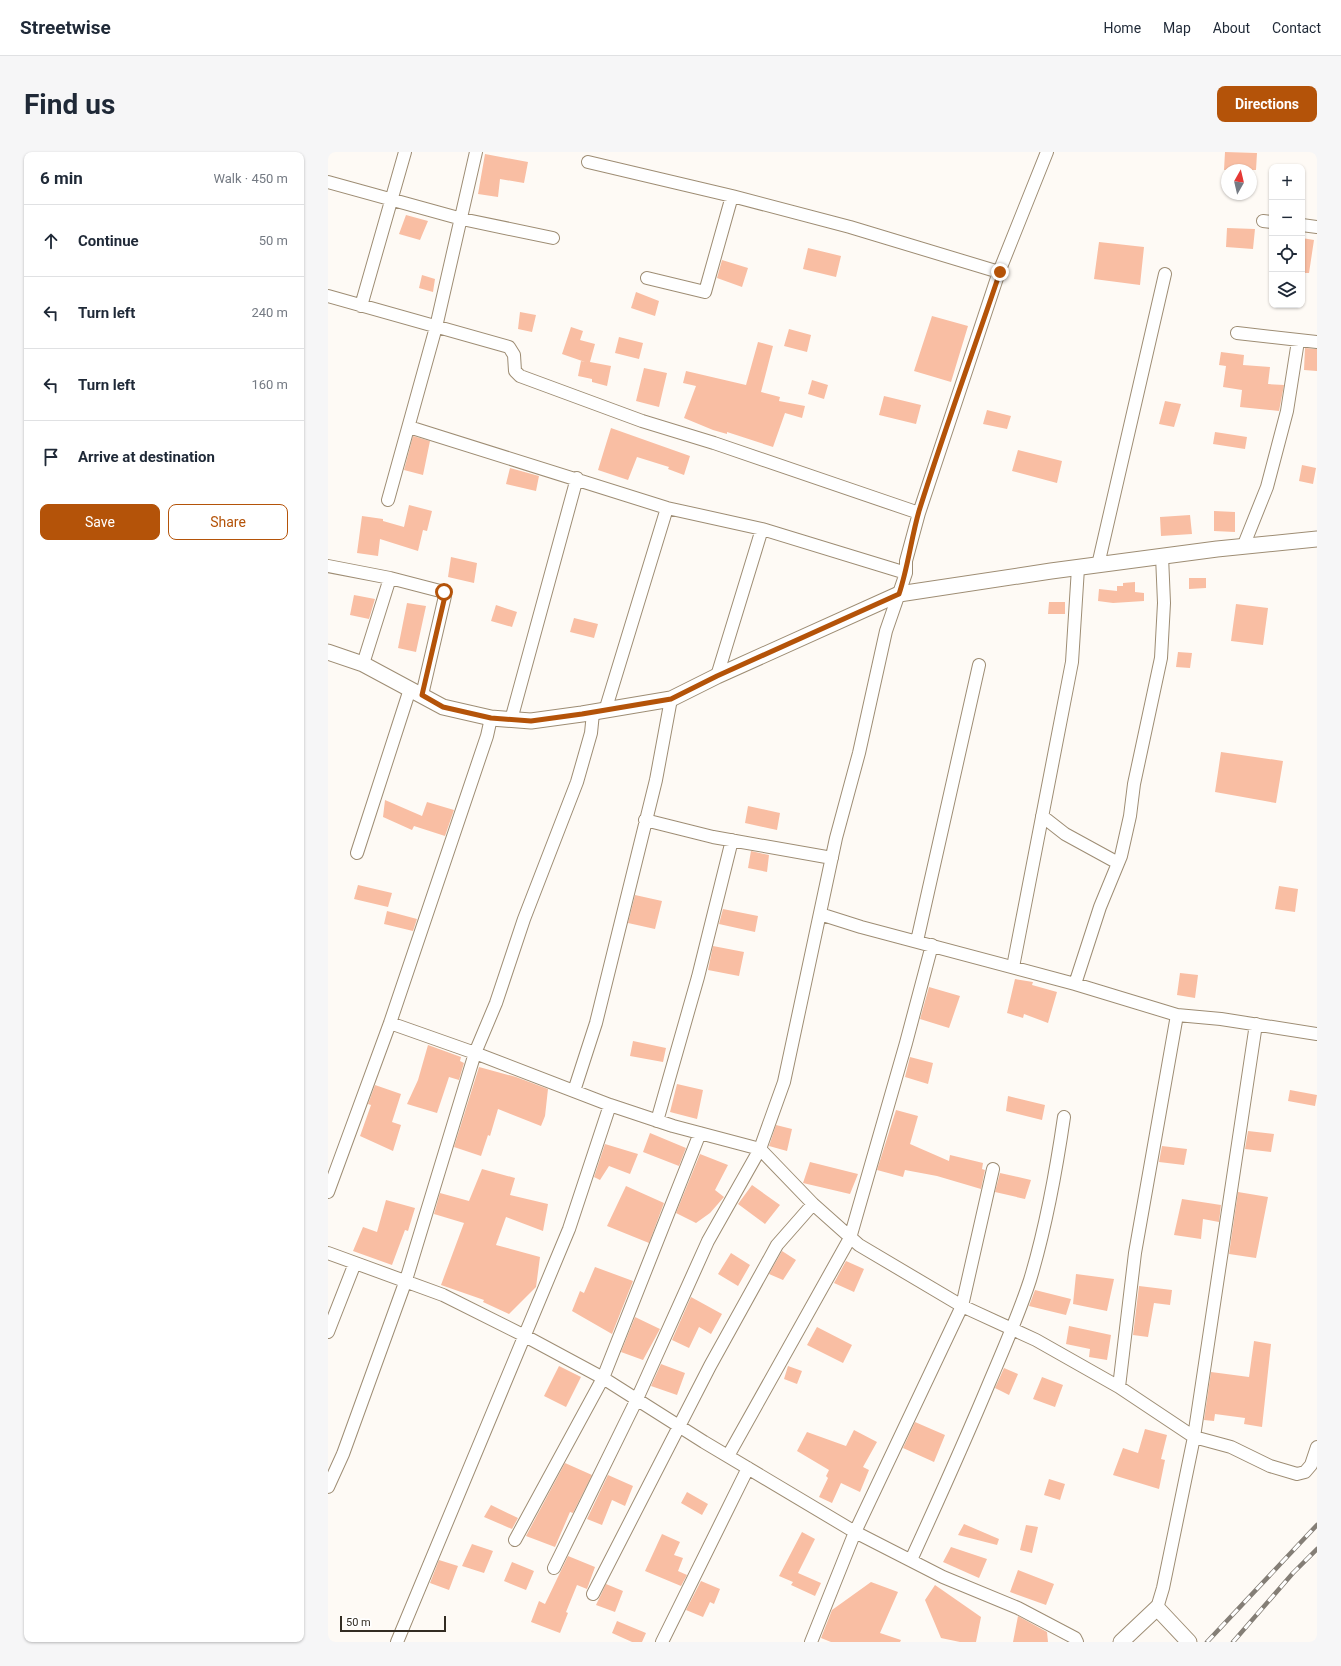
<!DOCTYPE html>
<html lang="en">
<head>
<meta charset="utf-8">
<style>
	:root { --surface:#fff; --page:#f6f6f7; --text:#1f2937; --muted:#747a83; --line:#e0e1e3; --accent:#b45309 }
	body { margin:0; font-family:Roboto,sans-serif; background:var(--page); color:var(--text) }
	.controls { position:absolute; right:12px; top:12px; display:grid; overflow:hidden; border-radius:8px; box-shadow:0 1px 3px #0004 }
	.controls button { width:36px; height:36px; display:grid; place-items:center; padding:0; border:0; border-bottom:1px solid var(--line); background:var(--surface); color:var(--text); font:20px sans-serif }
	.compass { position:absolute; left:893px; top:12px; width:36px; height:36px; border-radius:50%; background:var(--surface); box-shadow:0 1px 3px #0004; rotate:8deg }
	.scale { position:absolute; left:12px; bottom:10px; width:106px; box-sizing:border-box; padding-left:4px; border:2px solid #332c22; border-top:0; font-size:11px; line-height:14px; white-space:nowrap; color:#332c22; -webkit-text-stroke:3px #fff; paint-order:stroke }
	.stop { position:absolute; width:12px; height:12px; margin:-9px; border:3px solid #b45309; border-radius:50%; background:#fff }
	.stop.end { background:#b45309; border-color:#fff; box-shadow:0 1px 4px #0008 }
	.list { margin:0; padding:0; list-style:none }
	h2 { display:flex; justify-content:space-between; align-items:center; height:52px; margin:0; padding:0 16px; font-size:17px }
	h2 small { font-size:13px; font-weight:400; color:var(--muted) }
	.list li { display:grid; grid-template-columns:26px 1fr auto; gap:12px; align-items:center; box-sizing:border-box; height:72px; padding:0 16px; border-top:1px solid var(--line) }
	.list b { display:block; font-size:15px; white-space:nowrap }
	.list em { font-size:13px; font-style:normal; color:var(--muted) }
	.actions { display:flex; gap:8px; padding:12px 16px }
	.actions a { flex:1; padding:9px 0; border:1px solid var(--accent); border-radius:8px; text-align:center; font-size:14px; color:var(--accent) }
	.actions .main { background:var(--accent); color:#fff }
	.icon { flex:none; width:22px; height:22px; fill:none; stroke:currentColor; stroke-width:2; stroke-linecap:round; stroke-linejoin:round }
	.map { position:relative; flex:none; width:989px; height:1490px; overflow:hidden; border-radius:8px }
	header { display:flex; align-items:center; gap:24px; box-sizing:border-box; height:56px; padding:0 20px; background:var(--surface); border-bottom:1px solid var(--line) }
	header strong { font-size:19px }
	nav { display:flex; gap:22px; margin-inline-start:auto; font-size:14px }
	.intro { display:flex; align-items:center; justify-content:space-between; box-sizing:border-box; height:96px; padding:0 24px }
	h1 { margin:0; font-size:28px }
	.button { padding:10px 18px; border-radius:8px; background:var(--accent); color:#fff; font-size:14px; font-weight:700 }
	main { display:flex; gap:24px; padding:0 24px }
	aside { flex:1; background:var(--surface); border-radius:8px; box-shadow:0 1px 3px #0004 }
	.map>svg:first-child { display:block }
</style>
</head>
<body>
<header>
<strong>Streetwise</strong>
<nav><a>Home</a><a>Map</a><a>About</a><a>Contact</a></nav>
</header>
<div class="intro"><h1>Find us</h1><a class="button">Directions</a></div>
<main>
<aside>
<h2>6 min<small>Walk · 450 m</small></h2>
<ul class="list">
<li><svg class="icon" aria-label="ahead" viewBox="0 0 24 24"><path d="M12 20V5M6 11l6-6 6 6"/></svg><div><b>Continue</b></div><em>50 m</em></li>
<li><svg class="icon" aria-label="left" viewBox="0 0 24 24"><path d="M17 20v-9H6M10 6l-5 5 5 5"/></svg><div><b>Turn left</b></div><em>240 m</em></li>
<li><svg class="icon" aria-label="left" viewBox="0 0 24 24"><path d="M17 20v-9H6M10 6l-5 5 5 5"/></svg><div><b>Turn left</b></div><em>160 m</em></li>
<li><svg class="icon" aria-label="arrive" viewBox="0 0 24 24"><path d="M6 21V4h12l-3 4 3 4H6"/></svg><div><b>Arrive at destination</b></div></li>
</ul>
<div class="actions"><a class="main">Save</a><a>Share</a></div>
</aside>
<div class="map">
<svg width="989" height="1490" viewBox="0 0 989 1490">
	<rect width="100%" height="100%" fill="#fefaf5"/>
	<!-- building -->
	<path fill="#f9bea3" d="M897,0l32,1 -1,17h-32z
		M157,2l43,8 -4,21 -24,-4 -2,18 -20,-3z
		M78,63l22,6 -8,19 -21,-6z
		M899,76l28,1 -2,20 -27,-2z
		M974,86l12,2 -5,33h-7z
		M771,90l45,5 -4,38 -46,-6z
		M480,96l33,8 -5,21 -33,-8z
		M394,108l26,8 -6,19 -25,-9z
		M94,123l13,4 -2,13 -14,-4z
		M308,140l23,9 -4,15 -24,-8z
		M192,160l16,3 -4,17 -14,-3z
		M604,164l36,10 -17,56 -37,-11z
		M243,175l12,4 -3,9 15,4 -5,18 21,4 -4,20 -15,-4v-3l-14,-3 3,-15 4,1 -23,-8z
		M461,177l22,6 -4,17 -23,-6z
		M291,185l24,6 -4,16 -24,-6z
		M430,190l15,4 -12,46 19,5 -1,4 26,5 -3,12 -17,-5 -12,34 -46,-15v2l-14,-4 -29,-12 12,-32 -13,-3 3,-12 60,14z
		M977,196l12,1v22l-13,-1z
		M893,200l23,3 -1,10 27,2 -2,17 16,1 -5,26 -39,-4 2,-17 -19,-3 3,-21 -7,-1z
		M316,216l23,5 -8,34 -23,-6z
		M484,228l16,5 -4,14 -16,-5z
		M556,244l37,9 -5,19 -37,-9z
		M837,249l16,3 -7,23 -15,-3z
		M659,258l24,6 -4,13 -24,-5z
		M283,276l79,28 -6,19 -16,-6 1,-2 -32,-10 -9,23 -30,-10z
		M887,280l32,5 -2,12 -32,-5z
		M85,284l17,5 -7,34 -19,-5z
		M690,298l44,11 -5,22 -45,-12z
		M974,313l14,3 -3,16 -14,-3z
		M182,316l29,8 -3,15 -30,-7z
		M81,353l23,6 -5,20 -4,-1 -5,21 -38,-12 -2,17 -21,-3 5,-37 21,3v2l21,6z
		M886,359l21,1v20l-21,-1z
		M862,363l2,19 -31,2 -1,-19z
		M123,405l26,6 -3,20 -26,-6z
		M861,426h17v10l-17,1z
		M807,430v10l9,1v8l-31,2 -15,-2 1,-12 18,2v-5h6v-3z
		M26,443l21,4 -6,20 -19,-4z
		M721,450h16v12h-17z
		M79,451l19,3 -10,46 -18,-4z
		M908,452l32,4 -5,37 -32,-4z
		M168,453l21,7 -5,15 -21,-6z
		M246,466l24,6 -4,14 -24,-6z
		M850,500l14,1 -2,15 -14,-1z
		M893,600l62,9 -7,42 -61,-11z
		M57,648l37,16 5,-14 27,8 -9,26 -31,-10 -2,4 -29,-13z
		M420,654l32,7 -3,17 -32,-7z
		M423,699l18,4 -2,17 -19,-4z
		M30,733l34,8 -4,14 -34,-8z
		M951,734l19,3 -3,23 -20,-3z
		M307,743l27,6 -7,28 -27,-6z
		M395,757l35,7 -3,16 -36,-8z
		M59,759l30,8 -4,12 -29,-7z
		M385,794l31,6 -5,24 -31,-6z
		M852,821l18,2 -3,23 -18,-3z
		M687,827l18,3 -1,3 25,7 -9,31 -24,-9 -1,4 -16,-5z
		M601,835l31,9 -11,32 -29,-9z
		M305,889l33,7 -3,14 -33,-6z
		M100,893l33,12 -1,4 4,2 -5,17 -10,-3 -12,36 -30,-9 11,-24z
		M582,905l23,6 -5,21 -23,-7z
		M151,915l37,10 32,12 -3,27 -4,10 -43,-17 -8,27 -2,-1 -7,21 -27,-9z
		M349,932l26,6 -6,29 -27,-7z
		M47,933l26,9 -9,28 9,3 -8,26 -33,-15 11,-31 -3,-1z
		M962,938l27,5 -2,11 -27,-5z
		M680,944l37,9 -3,15 -36,-9z
		M568,958l22,6 -8,28 39,17 1,-6 33,8 -1,6 3,1 -4,19 -44,-13 -32,-6 -2,7 -26,-7z
		M448,973l16,4 -5,22 -18,-5z
		M920,979l26,3 -3,18 -26,-3z
		M322,981l36,15 -7,18 -36,-14z
		M277,992l33,10 -8,20 -21,-8 -9,14 -6,-3z
		M834,994l25,3 -3,16 -25,-3z
		M372,1002l28,11 -13,25 9,7 -14,16 -14,10 -20,-10z
		M482,1010l48,12 -8,20 -47,-11z
		M154,1017l33,9 -5,17 38,9 -5,27 -37,-14 -10,28 44,12 -4,30 -27,27 -26,-12 1,-2 -43,-15 23,-62 -30,-9 6,-21 29,8z
		M672,1021l31,7 -6,19 -30,-7z
		M424,1033l28,20 -15,19 -27,-20z
		M298,1034l38,17 -15,40 -42,-17z
		M910,1040l30,5 -12,61 -27,-4z
		M854,1047l39,6 -2,17 -16,-3 -2,20 -27,-4z
		M58,1048l29,8 -7,23 -3,-1 -13,35 -39,-14 10,-24 14,5z
		M454,1099l14,9 -13,20 -14,-6z
		M403,1101l19,12 -12,21 -20,-12z
		M518,1109l18,8 -10,23 -20,-9z
		M267,1115l38,14 -21,53 -40,-23 8,-20 4,2z
		M748,1122l38,5 -7,32 -34,-7z
		M811,1134l33,4 -2,15 -16,-2 -6,34 -15,-2z
		M707,1138l36,9 -5,16 -37,-9z
		M363,1145l31,17 -11,20 -12,-7 -10,21 -17,-8z
		M307,1165l25,12 -17,31 -22,-8z
		M741,1174l42,9 -4,25 -18,-3 1,-8 -24,-5z
		M489,1175l35,18 -9,18 -36,-18z
		M926,1189l17,3 -9,83 -18,-3 1,-6 -30,-4 -1,7 -10,-1 7,-48 38,5z
		M333,1212l24,9 -8,22 -26,-9z
		M231,1214l22,11 -15,30 -22,-11z
		M460,1214l14,5 -5,13 -13,-5z
		M676,1216l14,6 -9,21 -14,-7z
		M714,1225l21,8 -8,22 -22,-8z
		M587,1270l30,13 -11,27 -31,-14z
		M817,1277l22,6 -6,24 4,1 -6,29 -46,-14 10,-27 15,5z
		M526,1278l23,12 -14,25 6,3 -9,22 -19,-9 -9,20 -13,-6 9,-19 -2,-2 3,-6 -32,-19 10,-19 39,14z
		M237,1311l27,12 -19,38 -3,-1 -15,35 -29,-11z
		M280,1323l25,11 -8,20 -13,-6 -10,25 -15,-6z
		M721,1327l16,5 -5,16 -16,-5z
		M359,1340l21,12 -6,11 -21,-12z
		M163,1353l27,13 -6,11 -28,-12z
		M636,1372l35,15 -2,6 -39,-10z
		M698,1373l12,2 -6,26 -12,-3z
		M474,1380l13,7 -17,34 23,10 -6,13 -24,-11 2,-3 -14,-6z
		M334,1382l18,8 -6,13 9,3 -5,13 9,4 -6,11 -36,-15z
		M144,1392l21,7 -9,22 -22,-7z
		M623,1395l36,12 -8,19 -36,-16z
		M240,1404l27,11 -8,22 -10,-4 -11,27 2,1 -8,20 -29,-11 8,-21 6,3z
		M111,1408l19,6 -9,24 -19,-7z
		M184,1410l22,9 -8,19 -22,-9z
		M690,1418l36,14 -8,21 -36,-13z
		M373,1429l19,8 -6,15 -4,-2 -7,15 -17,-7z
		M543,1430l27,10 -18,41 21,7 -1,2h-69l-10,-4 11,-28z
		M278,1432l17,7 -8,21 -19,-7z
		M607,1433l46,32 -5,25h-16l-19,-4 -16,-38z
		M690,1464l29,16 1,10h-35z
		M289,1469l29,12 -4,9h-10l-20,-9z"/>
	<g fill="none" stroke-linecap="round" stroke-linejoin="round">
		<defs>
			<path id="minor" d="M260,10l144,34 118,31 149,45
				M0,30l134,37 91,19
				M935,69l9,1
				M974,73l15,2
				M319,126l58,14 27,-96
				M0,144l181,51 5,8 1,16 5,5 122,45 72,22 205,70 -13,48v12l-20,58 -27,122 -23,85 -52,244 -24,67 53,55 46,41 103,61 74,34 83,47 75,50 37,10 39,19 27,8 8,-2 6,-7 6,-18
				M33,154l44,-154
				M909,181l80,9
				M81,275l258,81 95,21 144,44
				M60,348l48,-173 40,-175
				M591,361l80,-241 48,-120
				M915,395l24,-60 20,-76 11,-70
				M770,413l67,-291
				M0,414l62,12 54,14 1,4 -23,99
				M35,512l27,-86
				M389,524l45,-147
				M277,559l62,-203
				M183,568l66,-242
				M714,664l23,18 53,29
				M317,668l68,17 119,21
				M29,701l53,-164
				M492,762l41,13 214,57 102,31 44,4 96,15
				M589,789l62,-276
				M685,815l59,-305 6,-94
				M747,832l25,-77 21,-51 9,-40 4,-32 27,-126 3,-55 -2,-47
				M246,939l22,-68 60,-243 15,-81
				M329,969l41,-144 34,-137
				M0,1040l62,-169 97,-287 4,-18
				M0,1101l115,42 82,41 78,42 101,64 151,90 88,45 75,31 57,30 2,4
				M0,1180l27,-69
				M791,1235l16,-134 42,-238
				M400,1304l122,-218 56,-195 26,-98
				M0,1335l15,-33 63,-174 69,-227 -85,-30
				M187,1388l88,-162 97,-245
				M583,1408c27,-59 54,-119 79,-179 14,-33 29,-67 40,-101 16,-53 26,-108 34,-163
				M226,1416l83,-169 71,-158 52,-92 -87,-23 -63,-21
				M265,1442l117,-228 67,-121 36,-41
				M829,1456l6,-20 31,-151 62,-413
				M69,1490l172,-413 41,-124 -135,-52 21,-50 28,-84 53,-137 14,-49 2,-20
				M334,1490l86,-174
				M483,1490l44,-110 107,-226 31,-137"/>
			<path id="tertiary" d="M0,500l35,12 80,43 48,11 40,3 51,-7 89,-15 46,-23 182,-82 152,-23 166,-22 100,-10
				M793,1490l36,-34 32,34"/>
		</defs>
		<!-- minor casing -->
		<use href="#minor" stroke="#9e8d74" stroke-width="14"/>
		<!-- tertiary casing -->
		<use href="#tertiary" stroke="#9e8d74" stroke-width="17"/>
		<!-- minor -->
		<use href="#minor" stroke="#fff" stroke-width="12"/>
		<!-- tertiary -->
		<use href="#tertiary" stroke="#fff" stroke-width="15"/>
		<defs>
			<path id="rail" d="M879,1490l110,-117
				M905,1490l60,-69 24,-24"/>
		</defs>
		<!-- rail casing -->
		<use href="#rail" stroke="#847e76" stroke-width="4.5"/>
		<!-- rail -->
		<use href="#rail" stroke="#fff" stroke-width="3" stroke-dasharray="9" stroke-linecap="butt"/>
	</g>
	<g fill="none" stroke-linecap="round" stroke-linejoin="round">
		<!-- route -->
		<path stroke="#b45309" stroke-width="5" d="M116,440l1,4 -23,99 21,12 48,11 40,3 51,-7 89,-15 46,-23 182,-82c9,-27 12,-55 20,-83 25,-80 54,-159 81,-239"/>
	</g>
</svg>
<div class="controls">
<button>+</button>
<button>−</button>
<button><svg class="icon" aria-label="locate" viewBox="0 0 24 24"><circle cx="12" cy="12" r="6"/><path d="M12 2v4M12 18v4M2 12h4M18 12h4"/></svg></button>
<button><svg class="icon" aria-label="layers" viewBox="0 0 24 24"><path d="M12 4l9 5-9 5-9-5zM3 14l9 5 9-5"/></svg></button>
</div>
<svg class="compass" viewBox="-18 -18 36 36"><path d="M0-13l5 13h-10z" fill="#e53935"/><path d="M0 13l5-13h-10z" fill="#747a83"/></svg>
<div class="scale">50 m</div>
<div class="stop" style="left:116px;top:440px"></div>
<div class="stop end" style="left:672px;top:120px"></div>
</div>
</main>
</body>
</html>
